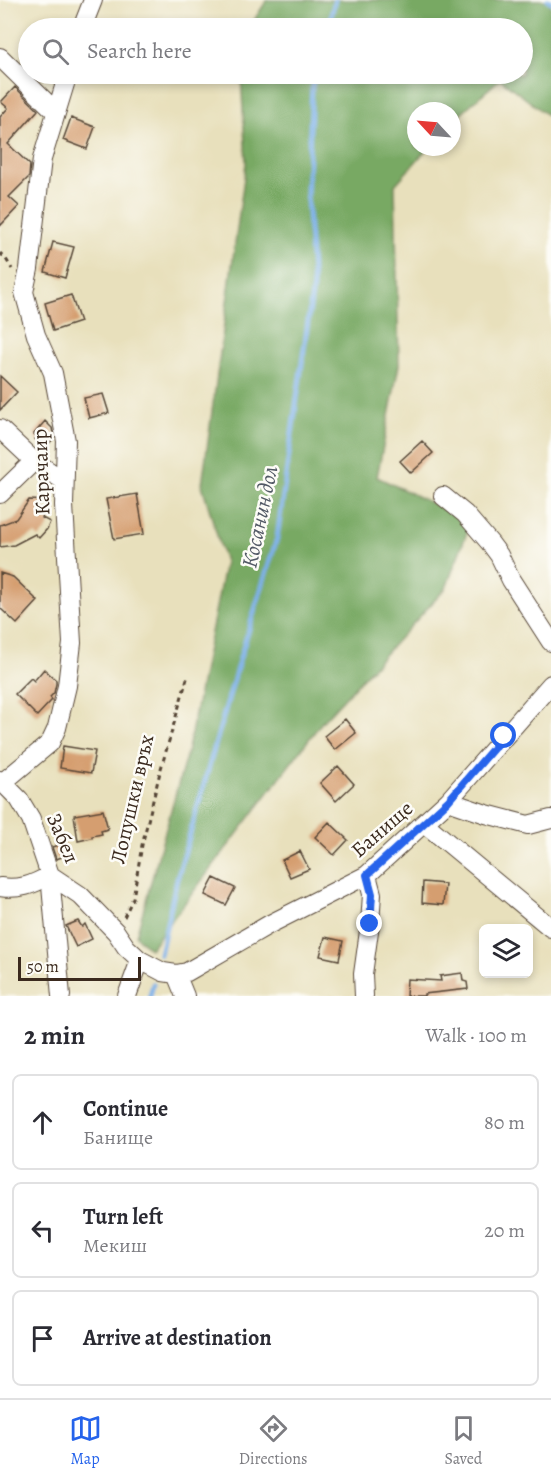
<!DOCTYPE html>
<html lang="en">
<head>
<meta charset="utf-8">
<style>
	:root { --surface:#fff; --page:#f7f7f7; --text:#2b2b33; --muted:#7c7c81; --line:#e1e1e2; --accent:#2563eb }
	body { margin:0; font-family:Alegreya,serif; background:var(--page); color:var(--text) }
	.controls { position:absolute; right:18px; bottom:18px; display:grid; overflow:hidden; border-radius:9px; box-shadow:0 3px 9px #0003 }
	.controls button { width:54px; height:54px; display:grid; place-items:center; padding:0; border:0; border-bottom:2px solid var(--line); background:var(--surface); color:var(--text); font:30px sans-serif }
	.compass { position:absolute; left:407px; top:102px; width:54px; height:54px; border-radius:50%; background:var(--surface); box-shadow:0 3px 9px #0003; rotate:296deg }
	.scale { position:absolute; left:18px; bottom:15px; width:123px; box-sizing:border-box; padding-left:6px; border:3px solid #3b2a1e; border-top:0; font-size:16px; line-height:21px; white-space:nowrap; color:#3b2a1e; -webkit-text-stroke:4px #fdfcf7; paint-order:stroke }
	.stop { position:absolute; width:18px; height:18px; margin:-14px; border:4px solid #2563eb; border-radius:50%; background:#fff }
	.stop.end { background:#2563eb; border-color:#fff; box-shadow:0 2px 6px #0008 }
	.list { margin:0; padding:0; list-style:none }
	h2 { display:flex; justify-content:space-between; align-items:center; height:78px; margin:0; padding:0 24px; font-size:26px }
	h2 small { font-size:20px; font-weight:400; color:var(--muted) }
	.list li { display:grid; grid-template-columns:39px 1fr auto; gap:18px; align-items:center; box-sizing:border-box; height:96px; margin:0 12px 12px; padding:0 12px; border:2px solid var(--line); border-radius:9px }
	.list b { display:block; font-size:22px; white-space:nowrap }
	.list p { margin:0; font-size:20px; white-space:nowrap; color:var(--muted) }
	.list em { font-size:20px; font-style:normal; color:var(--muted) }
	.icon { flex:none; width:33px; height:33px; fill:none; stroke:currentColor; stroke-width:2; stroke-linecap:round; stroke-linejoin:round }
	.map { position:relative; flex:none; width:551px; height:996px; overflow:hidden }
	.search { position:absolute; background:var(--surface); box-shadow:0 3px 9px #0003; left:18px; right:18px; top:18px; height:66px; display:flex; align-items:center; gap:15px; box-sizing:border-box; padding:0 21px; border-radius:33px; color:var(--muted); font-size:22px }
	.sheet { height:402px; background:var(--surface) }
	nav { display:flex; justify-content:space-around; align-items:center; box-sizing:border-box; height:84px; border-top:2px solid var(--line); background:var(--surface); font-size:16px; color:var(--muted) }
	nav a { display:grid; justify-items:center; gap:3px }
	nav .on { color:var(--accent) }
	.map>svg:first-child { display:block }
</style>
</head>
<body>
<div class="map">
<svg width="551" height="996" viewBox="0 0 551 996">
	<rect width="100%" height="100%" fill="#fdfcf7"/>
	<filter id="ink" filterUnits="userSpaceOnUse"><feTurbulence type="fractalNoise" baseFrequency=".0167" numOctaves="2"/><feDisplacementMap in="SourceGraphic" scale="12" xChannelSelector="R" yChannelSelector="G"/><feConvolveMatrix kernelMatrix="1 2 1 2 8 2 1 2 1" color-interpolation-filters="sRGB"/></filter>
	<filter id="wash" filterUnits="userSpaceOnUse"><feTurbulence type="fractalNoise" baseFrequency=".008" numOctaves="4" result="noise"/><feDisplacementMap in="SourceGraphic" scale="24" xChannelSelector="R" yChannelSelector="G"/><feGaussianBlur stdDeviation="1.35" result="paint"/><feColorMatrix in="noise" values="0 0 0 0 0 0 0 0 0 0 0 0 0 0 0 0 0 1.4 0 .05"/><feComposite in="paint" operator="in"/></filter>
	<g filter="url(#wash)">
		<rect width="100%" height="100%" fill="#e8e0bc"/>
		<!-- forest -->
		<path fill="#78a963" stroke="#5a6a40" stroke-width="1.5" d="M267,0h284v118l-51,-39 -39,34 -9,10v-12h-36v36h13l-34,38 4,180 -22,112 94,45 -25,66 -124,134 -172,227 -14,-13 52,-187 37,-187 -23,-77 44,-322 -5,-89h281v-46h-273z"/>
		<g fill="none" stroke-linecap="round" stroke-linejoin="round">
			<!-- stream -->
			<path stroke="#7cb0e9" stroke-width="5" d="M548,0l3,2
				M328,28l7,-28
				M160,954l16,-71 63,-222 38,-123 36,-252 -6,-90 5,-109 3,-13
				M150,996l3,-12"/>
		</g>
		<g id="blocks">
			<!-- building -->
			<path fill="#d59e6f" d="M15,87l23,23 -30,34 22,21 -1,12 -20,20 10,9 -19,20v-109l8,-9 -7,-6z
				M71,118l24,9 -8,22 -24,-9z
				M53,242l21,5 -9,31 -20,-6z
				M71,295l9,27 -27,9 -8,-28z
				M0,376l17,16 -17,18z
				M103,394l6,19 -20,5 -5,-20z
				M45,421l7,7 2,10 -9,10 -10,-9 2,-2 -3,-3z
				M422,441l11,12 -22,20 -11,-12z
				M137,494l7,40 -30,5 -8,-40z
				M29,500l19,1 -6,17 8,4 -3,7 -8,9 -4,-4 -21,11 -14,2v-22l16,-6z
				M0,573l13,4 25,24 -21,23 -17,-16z
				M44,669l12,11v4l-2,9 -4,4 2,3 -15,16 -22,-22 16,-16 3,3z
				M345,719l11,14 -21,17 -11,-14z
				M63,746l32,5 -4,22 -31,-5z
				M338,766l16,18 -18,17 -16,-18z
				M103,810l5,19 -7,2 1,3 -10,2v2l-14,3 -4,-26z
				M329,822l19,18 -14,15 -19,-18z
				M65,843l3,12 -12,4 -4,-12z
				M300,851l9,18 -19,8 -8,-17z
				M214,878l21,10 -9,17 -21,-10z
				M423,882l22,2 -2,21 -21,-2z
				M78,921l4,6 3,-3 7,15 -16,8 -10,-21z
				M325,937l18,4 -4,19 -19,-4z
				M462,973l1,8 4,1 1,7 -44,5v2h-18l1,-17 34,2 -1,-5z"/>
		</g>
	</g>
	<g filter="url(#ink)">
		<use href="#blocks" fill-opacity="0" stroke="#554536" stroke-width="1.5"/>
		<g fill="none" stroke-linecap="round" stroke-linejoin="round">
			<defs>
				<path id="minor" d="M82,28l11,-28
					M0,57l56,55
					M0,429l34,32 30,20
					M0,494l34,-33
					M443,496l22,18 25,29 9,12 12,25 40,62
					M0,780l19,19 12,20 19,56 11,121
					M2,783l48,-40 7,-15 10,-42 5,-43 -8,-138 2,-64 -13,-68 -17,-38 -12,-43 5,-23 13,-110 26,-85
					M448,801l38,13 42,11 23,-6
					M424,823l127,105
					M50,875l30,20 36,37 10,15 14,13 23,12 13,2 11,-2 83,-48 97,-49 81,-74 103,-117
					M0,887c19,3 33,-2 50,-12
					M176,974l9,22
					M127,996l13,-36
					M364,996l-1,-22 7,-50 2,-30 -5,-19"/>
			</defs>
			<!-- minor casing -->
			<use href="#minor" stroke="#554536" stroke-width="20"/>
			<!-- path -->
			<path stroke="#554536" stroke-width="3" stroke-dasharray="4.5 4.5" stroke-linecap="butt" d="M0,253l6,6 6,10
				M124,917l9,-19 9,-53 18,-73 28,-97"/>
			<!-- minor -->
			<use href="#minor" stroke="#fff" stroke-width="18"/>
		</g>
	</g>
	<g fill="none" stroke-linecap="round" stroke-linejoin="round" filter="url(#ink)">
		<!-- route -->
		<path stroke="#2563eb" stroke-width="8" d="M370,924l2,-30 -5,-19 81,-74 56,-65"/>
	</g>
	<g text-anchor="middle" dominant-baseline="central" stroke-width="5" stroke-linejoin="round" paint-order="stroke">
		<!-- street labels -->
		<g font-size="21" fill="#3b2a1e" stroke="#fdfcf7">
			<text transform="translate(41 472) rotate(-92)">Карачаир</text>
			<text transform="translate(132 799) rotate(-77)">Лопушки връх</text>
			<text transform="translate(382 829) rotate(-41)">Банище</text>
			<text transform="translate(63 838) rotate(67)">Забел</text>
		</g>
		<!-- water labels -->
		<g font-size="22" font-style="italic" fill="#525965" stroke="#fdfcf7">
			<text transform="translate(260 517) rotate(-78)">Косанин дол</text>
		</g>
	</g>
</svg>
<div class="controls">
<button><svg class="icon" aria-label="layers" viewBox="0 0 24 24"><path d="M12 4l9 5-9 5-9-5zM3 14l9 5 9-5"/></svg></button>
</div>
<svg class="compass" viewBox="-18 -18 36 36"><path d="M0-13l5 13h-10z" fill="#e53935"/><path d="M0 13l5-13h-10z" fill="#7c7c81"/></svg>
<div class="scale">50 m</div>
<div class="stop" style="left:504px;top:736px"></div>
<div class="stop end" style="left:370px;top:924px"></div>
<div class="search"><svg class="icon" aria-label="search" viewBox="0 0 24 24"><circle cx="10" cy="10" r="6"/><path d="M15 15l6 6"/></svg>Search here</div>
</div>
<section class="sheet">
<h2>2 min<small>Walk · 100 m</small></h2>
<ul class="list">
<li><svg class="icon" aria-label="ahead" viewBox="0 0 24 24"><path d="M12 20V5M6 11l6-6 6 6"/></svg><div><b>Continue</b><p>Банище</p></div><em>80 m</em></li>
<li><svg class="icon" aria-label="left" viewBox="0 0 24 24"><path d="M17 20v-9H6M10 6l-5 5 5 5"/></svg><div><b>Turn left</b><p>Мекиш</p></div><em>20 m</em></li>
<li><svg class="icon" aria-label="arrive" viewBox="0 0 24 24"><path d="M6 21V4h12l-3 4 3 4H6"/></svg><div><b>Arrive at destination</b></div></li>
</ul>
</section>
<nav>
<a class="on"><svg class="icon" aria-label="map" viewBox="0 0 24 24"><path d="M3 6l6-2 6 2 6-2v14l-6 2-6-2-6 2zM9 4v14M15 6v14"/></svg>Map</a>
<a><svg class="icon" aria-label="directions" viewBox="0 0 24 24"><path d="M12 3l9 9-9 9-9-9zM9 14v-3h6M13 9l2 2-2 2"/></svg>Directions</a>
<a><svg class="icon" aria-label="saved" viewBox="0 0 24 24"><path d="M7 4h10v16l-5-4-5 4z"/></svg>Saved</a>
</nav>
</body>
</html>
